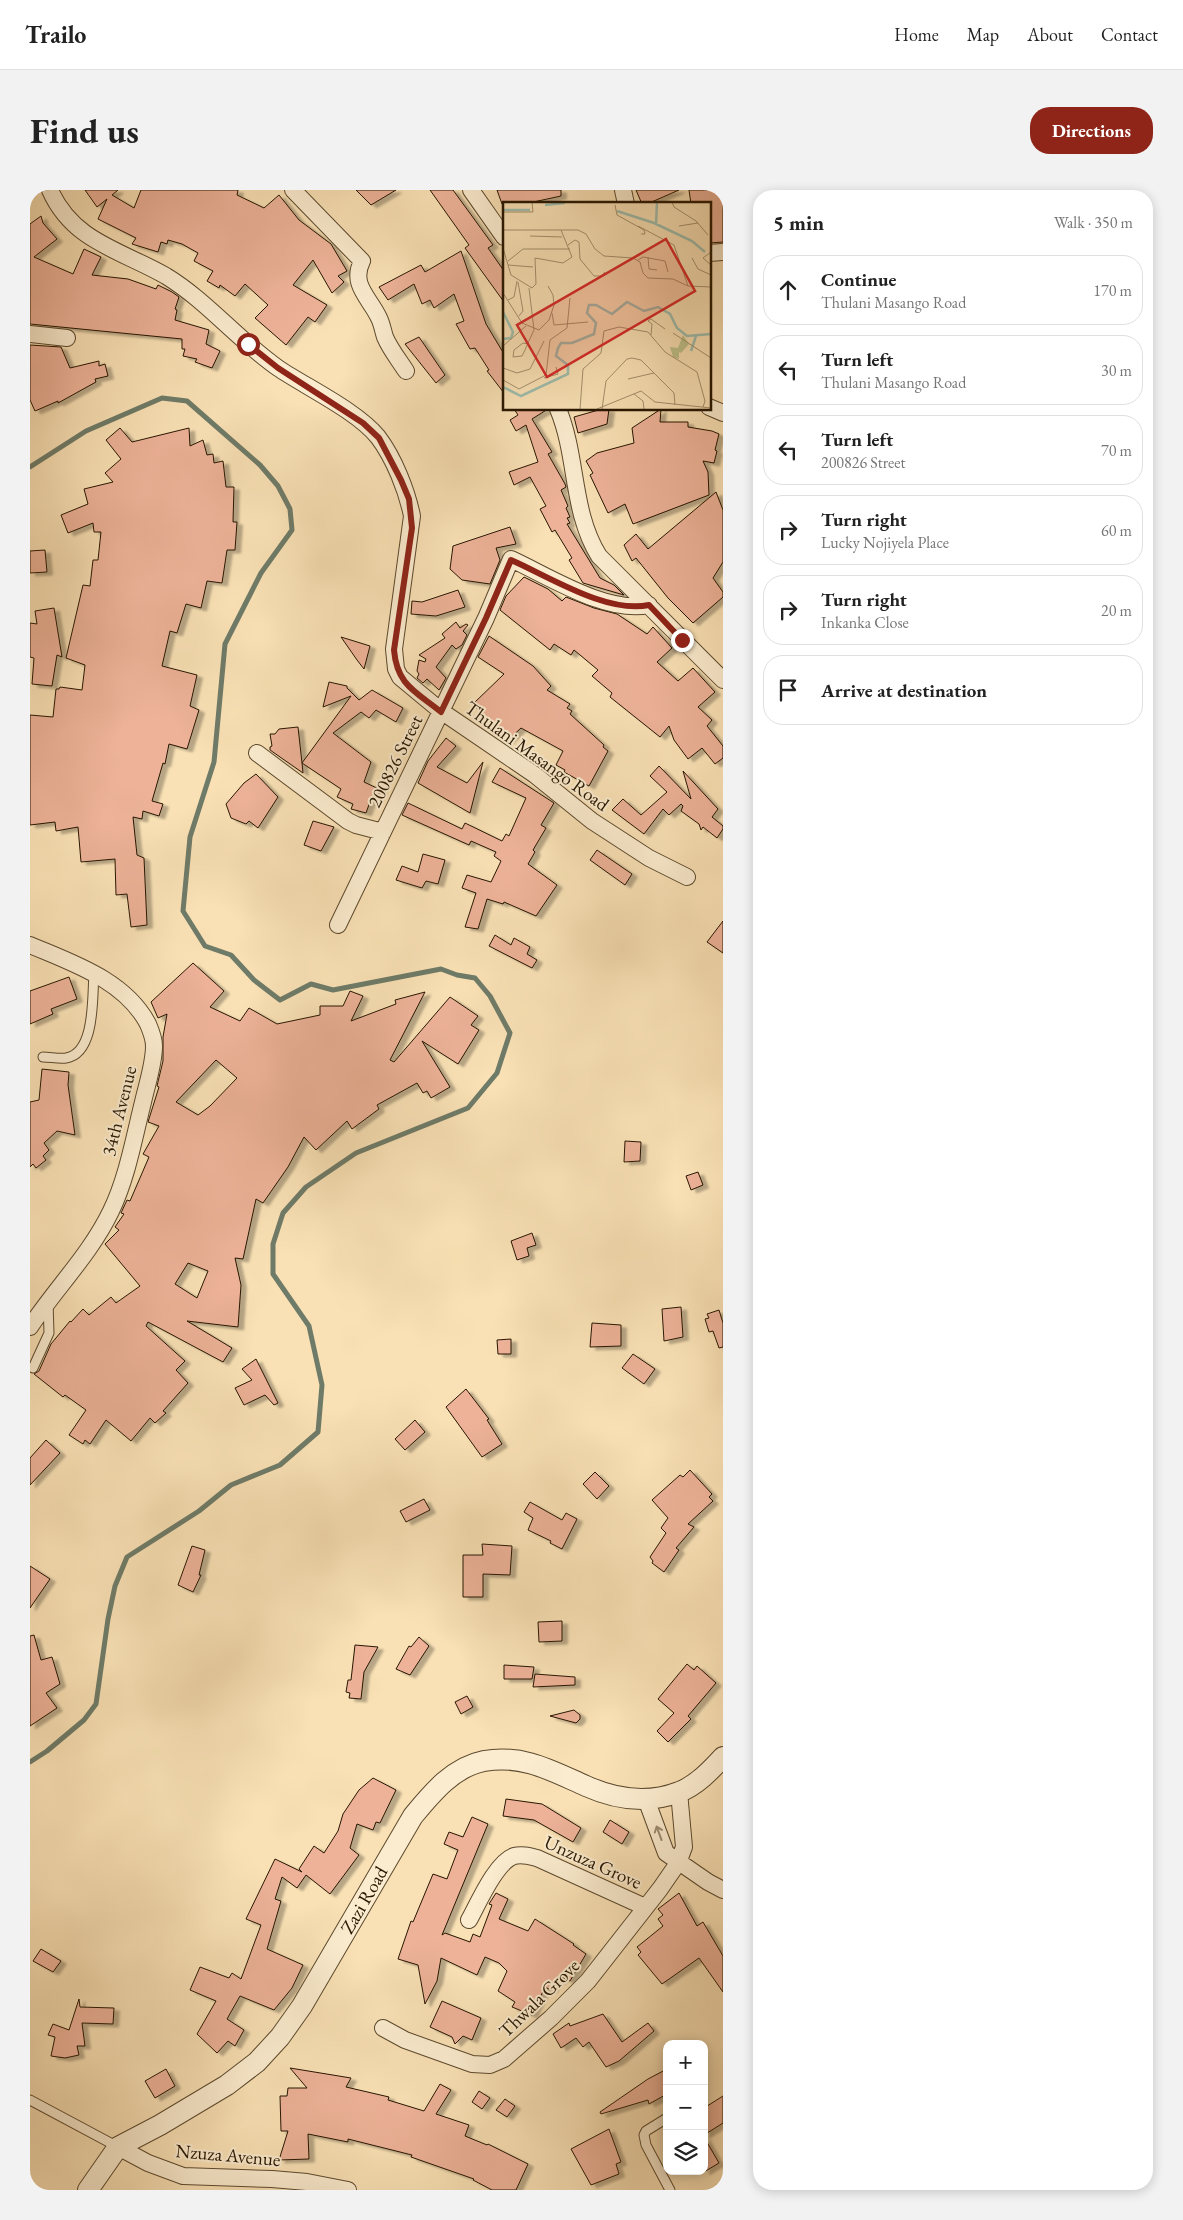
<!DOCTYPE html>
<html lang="en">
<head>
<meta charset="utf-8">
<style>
	:root { --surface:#fff; --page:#f2f2f2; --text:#222; --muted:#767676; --line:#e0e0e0; --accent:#8f2418 }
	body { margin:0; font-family:"EB Garamond",serif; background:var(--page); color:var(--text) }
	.controls { position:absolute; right:15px; bottom:15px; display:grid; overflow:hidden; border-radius:10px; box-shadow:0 2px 12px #0003 }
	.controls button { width:45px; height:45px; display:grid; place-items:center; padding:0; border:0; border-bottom:1px solid var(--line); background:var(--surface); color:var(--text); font:25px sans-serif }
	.stop { position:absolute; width:15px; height:15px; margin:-11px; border:4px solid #8f2418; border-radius:50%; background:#fff }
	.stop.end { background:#8f2418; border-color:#fff; box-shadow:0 1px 5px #0008 }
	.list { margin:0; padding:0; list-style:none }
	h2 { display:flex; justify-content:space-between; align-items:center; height:65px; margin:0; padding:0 20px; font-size:21px }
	h2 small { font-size:16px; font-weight:400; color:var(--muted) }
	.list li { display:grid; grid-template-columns:32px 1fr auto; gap:15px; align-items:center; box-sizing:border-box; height:70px; margin:0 10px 10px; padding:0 10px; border:1px solid var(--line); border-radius:20px }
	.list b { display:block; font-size:19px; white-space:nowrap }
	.list p { margin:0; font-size:16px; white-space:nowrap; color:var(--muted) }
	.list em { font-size:16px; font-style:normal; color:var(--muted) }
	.icon { flex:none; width:28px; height:28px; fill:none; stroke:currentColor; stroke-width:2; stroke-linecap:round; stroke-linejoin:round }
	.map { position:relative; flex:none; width:693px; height:2000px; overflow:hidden; border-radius:20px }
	header { display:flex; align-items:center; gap:30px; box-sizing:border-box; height:70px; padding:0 25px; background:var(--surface); border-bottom:1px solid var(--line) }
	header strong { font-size:24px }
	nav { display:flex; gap:28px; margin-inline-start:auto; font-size:18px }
	.intro { display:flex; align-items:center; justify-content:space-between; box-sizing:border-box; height:120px; padding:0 30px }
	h1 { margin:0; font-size:35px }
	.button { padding:12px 22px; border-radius:20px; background:var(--accent); color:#fff; font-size:18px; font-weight:700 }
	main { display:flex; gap:30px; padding:0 30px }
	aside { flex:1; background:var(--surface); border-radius:20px; box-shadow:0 2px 12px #0003 }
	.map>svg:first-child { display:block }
</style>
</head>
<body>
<header>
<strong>Trailo</strong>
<nav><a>Home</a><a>Map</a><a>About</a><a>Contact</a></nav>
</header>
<div class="intro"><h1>Find us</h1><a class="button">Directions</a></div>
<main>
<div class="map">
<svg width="693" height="2000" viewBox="0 0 693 2000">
	<defs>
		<filter id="shadow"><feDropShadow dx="5.5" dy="3" stdDeviation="1" flood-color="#0004"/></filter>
	</defs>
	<rect width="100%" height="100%" fill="#f9e1b5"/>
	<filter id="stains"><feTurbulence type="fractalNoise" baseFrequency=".004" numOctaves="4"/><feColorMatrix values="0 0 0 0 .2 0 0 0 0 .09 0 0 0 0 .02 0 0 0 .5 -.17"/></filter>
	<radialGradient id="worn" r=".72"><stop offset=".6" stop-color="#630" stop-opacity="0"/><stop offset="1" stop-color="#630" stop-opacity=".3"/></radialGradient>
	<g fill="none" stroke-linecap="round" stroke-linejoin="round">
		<!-- stream -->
		<path stroke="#6e7b68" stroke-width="5" d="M0,277l56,-36 76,-33 25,3 73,64 18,21 12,23 2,21 -31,43 -36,71 -11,118 -24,75 -7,74 22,35 26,9 23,25 26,20 31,-16 22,6 108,-21 16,6 18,3 15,18 20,37 -13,40 -29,35 -112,45 -50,34 -23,26 -10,31v30l36,52 13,59 -4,47 -38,33 -49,20 -32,26 -72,46 -12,29 -7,33 -12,85 -12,16 -37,31 -17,11"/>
	</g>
	<!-- building -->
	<path fill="#edb298" stroke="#271600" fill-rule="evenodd" filter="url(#shadow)" d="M55,0h33l-6,5 22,13 7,-18h97l-1,5 27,13 15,-13 20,25 32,24 16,27 -9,5 6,6 -12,11 -19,-33 -20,25 34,20 -12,17 -7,-5 -22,28 -31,-27 13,-13 -23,-21 -10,12 -15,-11 -1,3 -12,-7 6,-10 -19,-10 4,-8 -16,-9 -14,-4 -1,4 -6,-2 -3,10 -26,-8 4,-6 -38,-19 9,-20 -10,8z
		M326,0h40l-25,15z
		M400,0h23l40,55 -5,3 16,23v31l-39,-54 4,-3z
		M467,0h64v6l-37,8h-22z
		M606,0h43l-32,14h-5z
		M659,0h34v52l-14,1v-39h-18z
		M11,26l2,7 14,16 -23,18 39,17 11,-25 17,8 -9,18 36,4 28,10 2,-4 14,7 7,5 -4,12 2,1 -2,10 34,10 -3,14 14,7 -8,17 -17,-6 2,-3 -14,-3 2,-7h-3v-10l-152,-15v-100z
		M431,61l25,73 18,30v39l-17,-22 2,-1 -14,-22 -5,1 -14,-25 8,-3 -10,-27 -20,14 -4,-8 -8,4 -8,-20 -26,16 -9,-13 42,-22 4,7z
		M389,147l26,38 -9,8 -31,-39z
		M0,155l31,2 9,21 29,-7v5l6,-2 3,12 -13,3 1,3 -38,21v-2l-23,10 -5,-11z
		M484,219h34l-16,10 20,33 -4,2 17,30 1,3 -5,3 7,16 -2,2 4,9 -3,1 3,5 -3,1 33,54 14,7 10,10 -41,-12 -14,-23 3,-2 -17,-28 -3,2 -12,-23 6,-3 -16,-29 -16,8 -5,-13 29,-10 -12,-37 -10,6 -6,-11 8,-5z
		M572,219h7l-2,15 -29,9 -4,-16z
		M631,219l-1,13h28v5l24,4 7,3 -4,16 2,1 -3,12 -11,-2 5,11 1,23 -76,29 -8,-20 -17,9 -18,-38 3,-2 -7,-12 11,-8 37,-10 -2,-15z
		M90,238l12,14 57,-14 1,18 13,-6 4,15 6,-1 1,9 9,-2 3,26h8l-1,35h4l-2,28h-8l-5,33 -15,-2 -6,27 -15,-4 -9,29 -7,-2 -8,35 35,9 -7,31 9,4 -12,39 -18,-5 -4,20 -2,-1 -11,38 11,3 -4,12 -16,-5 -1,8 -9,-2 4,38 7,3 3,67 -16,2 -4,-33 -11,1 -1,-36 -34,3 -3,-35 -22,4 -1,-9 -25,3v-110l23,2 3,-28h3l1,-2 22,3 3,-25 -19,-7 17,-73 7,1 3,-26h5l3,-28h-7l-1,-9 -25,10 -7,-18 27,-11 -4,-15 29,-7 -8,-9 16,-14 -15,-19z
		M686,302l7,18v52l-10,16 10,14v5l-30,26 -25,-25 -32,-40 -4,3 -8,-16 12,-11 12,15z
		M480,337l6,17 -20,4 4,12 -10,24 -28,-4 -12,-11 3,-23z
		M15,360l2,22 -17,1v-22z
		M494,387l24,12 14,12 4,-4 28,11 23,6 30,20 6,-7 19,21 -15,14 21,19 15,-13 22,24 -17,15 14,13 -5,6 16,20v12l-8,6 -13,-16 -14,11 -14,-19 -5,-14 -9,11 -50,-40 2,-4 -20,-17 6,-6 -24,-20 -3,5 -17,-11 -4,6 -50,-40 6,-14z
		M428,400l7,17 -29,9 -25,-2 1,-13 10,1z
		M24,418l8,49 -5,-2 -5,31 -20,-2 2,-26 -4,-1v-34l7,1 -2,-13z
		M426,432l4,6 6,-4 2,1 -5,6 4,4 -5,10 -6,4 -4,-4 -16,22 10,11 -7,12 -12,-11 -4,4 -6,-5 2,-4 -2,-3 2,-11 6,2 1,-3 -7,-4 26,-17 -3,-4z
		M459,446l44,30 18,20 -4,4 23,14 -3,4 5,3 -2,3 34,31 -1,2 5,4 -19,35 -25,-14 1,-2 -9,-5 7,-14 -42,-23 -15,14 -33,-38 31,-30 -26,-17z
		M311,447l29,9 -6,23 -7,-9z
		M299,492l18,4v2l12,12 13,-10 31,18 -7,14 -20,-12 -7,8 -8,-6 -28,21 38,29 -7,20 17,8 -6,11 -4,-2 -5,14 -15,-4 2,-5 -16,-7 4,-8 -39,-26 1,10 -33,-23v-3l2,-1 -2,-12h5l4,-5 19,-2 4,36 49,-67 -28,11z
		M416,548l10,8 -19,21 30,16 16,-21 -13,51 -52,-30 10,-22z
		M629,576l32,33 -8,-28 35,38 -6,8 11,9v3l-6,9 -14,-11 -2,3 -2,-6 -18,-13 2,-5 -2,-2 -12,11 -6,-6 -19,25 -32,-24 11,-11 18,16 26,-23 -17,-16z
		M470,578l54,35 -13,22 5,3 -13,22 2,2 -7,12 29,21 -21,31 -32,-14 -1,2 -16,-5 -9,30 -13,-2 11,-34 -14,-5 5,-13 24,7 10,-21 -7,-5 2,-4 -25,-11 -2,4 -67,-30 6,-12 54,26 3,-6 37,18 4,-7 3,2 17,-38 -34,-16z
		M226,584l22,23 -20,31 -9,-7 -3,3 -15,-6 -5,-14 18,-21z
		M283,631l21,6 -13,24 -17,-6z
		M567,660l35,24 -7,11 -35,-25z
		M393,664l22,6 -7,24 -12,-3 -4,7 -26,-8 6,-14 16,6z
		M693,731v32l-16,-11z
		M465,745l16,10 3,-7 16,9 -3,7 10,6 -5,8 -43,-22z
		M163,773l31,28 -14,16 30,14 9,-13 28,16 43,-9v-9h23l7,-15 13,5 -12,25 45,-17 -1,-4 30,-8 -35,68 4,2 56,-65 28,19 -7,9 8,5 -21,34 -36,-23 28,46 -19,11 -4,-7 -4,2 -6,-10 -40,22 2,4 -27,20 -5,-8 -31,29 -12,-13 -16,30 -25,36 -7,-4 -13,60 -8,-1 6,27 -3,42 -51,-6 45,27 -9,14 -75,-40 -2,4 39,35 -9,9 12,13 -25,28 3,2 -11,10 -5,-5 -19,23 -25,-21 -16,24 -5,-4 -2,4 -14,-9 17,-25 -21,-15 -2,2 -29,-23 5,-3 12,-27 19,-23 1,1 12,-13 6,6 22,-18 5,6 24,-17 -35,-42 14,-14 -4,-3 9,-13 -3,-1 6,-13 3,1 19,-44 -6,-3 16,-28 -11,-4 11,-35 -2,-1 6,-25v-24l4,-23 -9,4 -7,-16zM186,870l21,18 -27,28 -12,9 -22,-13zM158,1073l20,8 -11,27 -22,-14z
		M39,787l8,22 -26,10 2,5 -23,10v-33z
		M12,879l27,3 -1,13 7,50 -18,-4 -13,12 5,7 -6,6 3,4 -10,8 -3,-4 -3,3v-65l9,-2z
		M595,951l16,1 -1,19 -16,1z
		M668,982l5,13 -12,5 -5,-14z
		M502,1043l4,12 -9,3 2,8 -12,4 -6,-19z
		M651,1117l2,30 -19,4 -2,-32z
		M689,1120l4,13v24l-4,1 -6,-17 -4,1 -4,-13 4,-1 -2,-4z
		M562,1133l29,2v21l-31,1z
		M481,1149v15h-13l-1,-14z
		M603,1164l22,15 -11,15 -22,-16z
		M226,1169l22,44 -4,2 -9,-10 -21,10 -9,-17 17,-8 -10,-11z
		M436,1199l23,30 -2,1 15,24 -20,13 -36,-50z
		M385,1230l10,12 -20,18 -10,-11z
		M16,1250l14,13 -30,32v-27z
		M660,1280l22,24 -3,3 4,4 -25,23 6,3 -18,21 3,2 -15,22 -12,-9 1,-2 -3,-4 16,-24 -5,-5 7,-10 -16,-18 28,-25 3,2z
		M565,1282l14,14 -12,13 -14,-15z
		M394,1309l6,11 -24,12 -6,-11z
		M500,1312l32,18 4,-7 11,6 -15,30 -12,-6 1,-2 -23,-11 5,-12 -9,-6z
		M452,1354l30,2 -2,29 -27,-1v23h-20v-42h20z
		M162,1356l13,4 -6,25h2l-8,17 -15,-7z
		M0,1376l20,13 -20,29z
		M532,1431v20l-23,1 -1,-20z
		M4,1445l7,25 11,-3 8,27 -14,9 11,15 -27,18v-90z
		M389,1447l10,9 -19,29 -14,-6 13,-23 2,1z
		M325,1455l23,2 -14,25 -3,27 -12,-1 1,-5 -4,-1 2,-12h3z
		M657,1474l7,6 3,-4 19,17 -28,33 3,3 -23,23 -11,-11 17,-18 -16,-14z
		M474,1475l30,2 -2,12h-28z
		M505,1484l40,3v8l-42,2z
		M437,1506l6,11 -12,7 -6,-12z
		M544,1520l6,5v4l-4,4 -26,-7z
		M343,1588l23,12 -16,33 -4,-1 -3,8 -16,-6 -7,24 9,7 -29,39 -24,-19 -9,13 -15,-11 -7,22 6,2 -14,48 36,16 -11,23 -18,22 -34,-14 -13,23 17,11 -9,16 -7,-5 -11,12 -20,-19 19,-33 -26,-11 10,-23 29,11 3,-5 9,6 20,-54 -15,-6 29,-60 27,13 -3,-3 15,-23 10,7 14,-22 5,-17 16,-24z
		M476,1609l36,5 39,24 -8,14 -39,-22 -31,-4z
		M442,1627l16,7 -46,111 3,-2 25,9 3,-8 7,3 12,-32 -3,-1 7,-11 12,6 -9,20 29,12 7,-12 39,25 -1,1 13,9 -16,27 -9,-4 -1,4 -4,-1 -5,10 -6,-3 -13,28 -20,-8 3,-5 -17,-11 9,-20 -8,-8 -14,-6 -8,18 -36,-17 -4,23 -12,23 -7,-39 -20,-6 13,-38 2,1 20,-48 14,5 9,-24 2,-5 -14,-6 5,-12 14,5z
		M580,1630l19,12 -7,12 -19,-12z
		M649,1703l18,33 6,-4 20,34v36l-24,-34 -37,26 -24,-29 3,-3 -4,-5 26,-21 -5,-7 5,-4 -5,-6z
		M11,1759l20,12 -8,11 -20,-11z
		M49,1809l1,8 34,1 -1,16 -31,-1 3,23h-8l2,9 -14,3 -14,-2 4,-19 -7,-2 5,-11 16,6z
		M412,1811l39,17 -9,22 -9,-4 -8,8 -3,-7 -22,-10z
		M573,1824l19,28 26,-19 6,8 -35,30 -13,6 -17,-25 -6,5 -7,-9 -15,10 -8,-14 16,-11 1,3z
		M260,1878l61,10 -5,9 43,10 -1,3 36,11 16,-27 11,6 -15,24 33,11 -4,11 22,9 1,-1 40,20 -12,26h-24l-19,-10 1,-1 -63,-22 1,-2 -64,-16v3l-40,-8 1,25 -30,1 9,-29h-7l-1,-35h7l1,-8h19z
		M136,1879l9,17 -20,12 -10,-17z
		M637,1879v25l-18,10 -1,-4 -47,14 -1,-2 48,-33z
		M449,1901l11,7 -8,11 -10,-7z
		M693,1906v27l-19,12v-27z
		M475,1909l10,7 -8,11 -11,-7z
		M579,1939l12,33 -5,2 3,10 -28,11 -20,-36z
		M674,1947l15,26 -15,9z"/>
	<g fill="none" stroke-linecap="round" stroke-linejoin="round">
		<defs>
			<path id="service" d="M13,867c7,0 16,2 23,1 30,-5 26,-62 28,-84
				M3,1178l16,-35 -1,-31
				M0,1910l88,47
				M637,1928l-21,13 -2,4 2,10 24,45"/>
			<path id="minor" d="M20,0c23,52 71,60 116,86 41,25 72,64 112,92 28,19 79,43 100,69 16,21 29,54 34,79l-18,133 2,20 4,8 41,34 94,64 57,46 57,37 38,19
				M263,0l69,71c-12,24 8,37 17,57 3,6 4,13 6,19 5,12 14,23 21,34
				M441,0l33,47
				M593,0l3,14
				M679,63l14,-1
				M0,144l37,4
				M679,217l14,6
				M528,219c20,48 13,102 41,147l124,124
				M227,563l91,68 8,4 27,7
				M308,735l148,-307 25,-59c39,18 96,55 138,46
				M0,755c42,18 95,35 118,79 3,7 6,14 6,22 0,18 -7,38 -11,56 -9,36 -16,76 -32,109 -20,42 -55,77 -81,116
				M616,1609l20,54 42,29 15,8
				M439,1730c9,-16 27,-58 45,-64 8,-2 15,0 23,2l108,49
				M353,1838l22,12 67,24 18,1 14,-6 47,-41 37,-37 72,-92 18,-26 6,-16 -5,-55
				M88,1957l30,16 35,13 89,3 35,3 41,8"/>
			<path id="tertiary" d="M58,2000l30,-43 42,-22 67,-40 30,-23 23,-25 22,-31 111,-190c19,-23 40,-49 71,-55 39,-7 68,10 102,25 29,13 62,18 93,6 17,-6 32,-22 44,-35"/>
		</defs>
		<!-- service casing -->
		<use href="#service" stroke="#5c492d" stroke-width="11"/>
		<!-- minor casing -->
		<use href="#minor" stroke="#5c492d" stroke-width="18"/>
		<!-- tertiary casing -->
		<use href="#tertiary" stroke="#5c492d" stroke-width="22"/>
		<!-- service -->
		<use href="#service" stroke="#fbeccf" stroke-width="9"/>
		<!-- minor -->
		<use href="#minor" stroke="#fbeccf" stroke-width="16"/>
		<!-- tertiary -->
		<use href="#tertiary" stroke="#fbeccf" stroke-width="20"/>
	</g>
	<!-- one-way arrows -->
	<defs><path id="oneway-shaft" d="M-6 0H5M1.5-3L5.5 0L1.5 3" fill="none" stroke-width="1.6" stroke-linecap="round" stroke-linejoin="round" transform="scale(1.25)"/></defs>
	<use stroke="#9c8c72" href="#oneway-shaft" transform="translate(629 1643) rotate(-110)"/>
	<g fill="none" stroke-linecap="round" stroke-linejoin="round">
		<!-- route -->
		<path stroke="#8f2418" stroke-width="6" d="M218,154l30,24 85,55 16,15 22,42 8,19 3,29 -18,122c3,35 21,41 47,62l45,-94 25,-58c39,17 96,54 138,45l33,35"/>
	</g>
	<g text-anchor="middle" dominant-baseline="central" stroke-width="4" stroke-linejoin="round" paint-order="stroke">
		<!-- street labels -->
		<g font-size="19" fill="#271600" stroke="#fbeccf">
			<text transform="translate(507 566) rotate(36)">Thulani Masango Road</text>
			<text transform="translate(365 571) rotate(-64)">200826 Street</text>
			<text transform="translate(89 921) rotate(-76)">34th Avenue</text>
			<text transform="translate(563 1672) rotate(24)">Unzuza Grove</text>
			<text transform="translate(334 1710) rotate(-60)">Zazi Road</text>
			<text transform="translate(509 1808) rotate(-44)">Thwala Grove</text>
			<text transform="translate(198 1965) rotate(5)">Nzuza Avenue</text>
		</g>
	</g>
	<!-- overview -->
	<g transform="translate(473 12)">
		<rect width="208" height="208" fill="#f9e1b5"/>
		<path d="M180,133l6,9 -8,9 -2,-1v7l-6,-2 -3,-10 8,1z" fill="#bfc28c"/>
		<path fill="none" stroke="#9ebeae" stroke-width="2.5" d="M42,3l20,-2M0,8h27M114,9l37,12 38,18 13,11M153,22l1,-22M0,110l10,20 -2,6 -8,1M188,149l5,-15M0,185l18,9 47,-22v-9l-12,-9 2,-8 3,-5h11l22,-9 2,-11 -9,-10 2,-8h7l16,9 15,-12 17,9 14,-4 12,7 7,14 10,8 24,-2"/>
		<path fill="none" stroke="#a5906d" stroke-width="1" d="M110,0h23M169,0l2,5 22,14 12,14M112,3l2,10 27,15 1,4h-4M0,10h30l-1,-10M135,24l36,19 14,41M176,24l19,-3M0,28h75l8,4 9,15 9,7 29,2 7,4M27,34l32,1M65,43l7,-5 4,2 1,17 14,17h7l4,-4M0,46l8,27 21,13 4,-4 -1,-26 28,5 9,-6 -11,-27M208,50l-8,6 8,7M145,55l1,12 8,1M189,56l6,11 13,6M135,58l5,-3 22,4 3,11M5,59l15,-12h47M137,60l3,11 5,5 25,1 15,7 23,1M5,63l25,2M15,80l5,29 -4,5M0,91l19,30 17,7 10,-10 5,-15 -1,-10 -5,-9M5,98l6,-3 3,-16M49,111l2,12 34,-3M170,131l38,25M148,133l1,-11 -4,-3 3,-2 14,10M25,142l-5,-1 -9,7 -1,7 9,-1 3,-6 8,-18 1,-2 -5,-42M0,144l23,-20M0,166l14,5 13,-4 14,-28M41,176l14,-4 -2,-7M125,177l26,-6M0,178l16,9 27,-14 4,-35 17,-12 3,-30M131,192l9,7 1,8M77,207l3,-40 18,-16 3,-22 15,-4 29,5 17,20 32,20 8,29 -2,6M94,207l44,-18 14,11 56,6M99,207l4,-28 21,-22 5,-1 9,2 33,33 1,12"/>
		<path fill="#d62828" fill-opacity="0.15" stroke="#d62828" stroke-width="2.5" d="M163,37l29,52 -148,86 -30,-52z"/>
		<rect width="208" height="208" fill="none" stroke="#271600" stroke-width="2.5"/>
	</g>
	<rect width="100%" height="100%" filter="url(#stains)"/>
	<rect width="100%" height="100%" fill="url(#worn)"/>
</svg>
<div class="controls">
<button>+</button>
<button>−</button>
<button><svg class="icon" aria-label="layers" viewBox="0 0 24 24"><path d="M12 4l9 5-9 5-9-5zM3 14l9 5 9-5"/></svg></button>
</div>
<div class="stop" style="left:218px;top:154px"></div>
<div class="stop end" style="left:652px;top:450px"></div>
</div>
<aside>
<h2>5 min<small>Walk · 350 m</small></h2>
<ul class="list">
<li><svg class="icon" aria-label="ahead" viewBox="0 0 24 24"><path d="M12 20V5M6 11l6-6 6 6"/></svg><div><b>Continue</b><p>Thulani Masango Road</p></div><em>170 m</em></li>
<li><svg class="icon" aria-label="left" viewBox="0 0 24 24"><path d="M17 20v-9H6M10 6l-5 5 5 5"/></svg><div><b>Turn left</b><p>Thulani Masango Road</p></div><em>30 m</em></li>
<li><svg class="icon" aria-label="left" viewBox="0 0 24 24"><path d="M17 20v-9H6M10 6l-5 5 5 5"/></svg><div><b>Turn left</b><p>200826 Street</p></div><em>70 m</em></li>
<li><svg class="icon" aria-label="right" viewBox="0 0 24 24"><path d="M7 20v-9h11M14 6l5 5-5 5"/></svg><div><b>Turn right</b><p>Lucky Nojiyela Place</p></div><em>60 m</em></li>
<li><svg class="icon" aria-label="right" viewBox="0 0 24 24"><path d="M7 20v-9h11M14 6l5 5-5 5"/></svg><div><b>Turn right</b><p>Inkanka Close</p></div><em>20 m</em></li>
<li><svg class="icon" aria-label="arrive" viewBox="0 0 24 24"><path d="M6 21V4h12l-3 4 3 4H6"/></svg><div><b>Arrive at destination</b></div></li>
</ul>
</aside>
</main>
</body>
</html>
